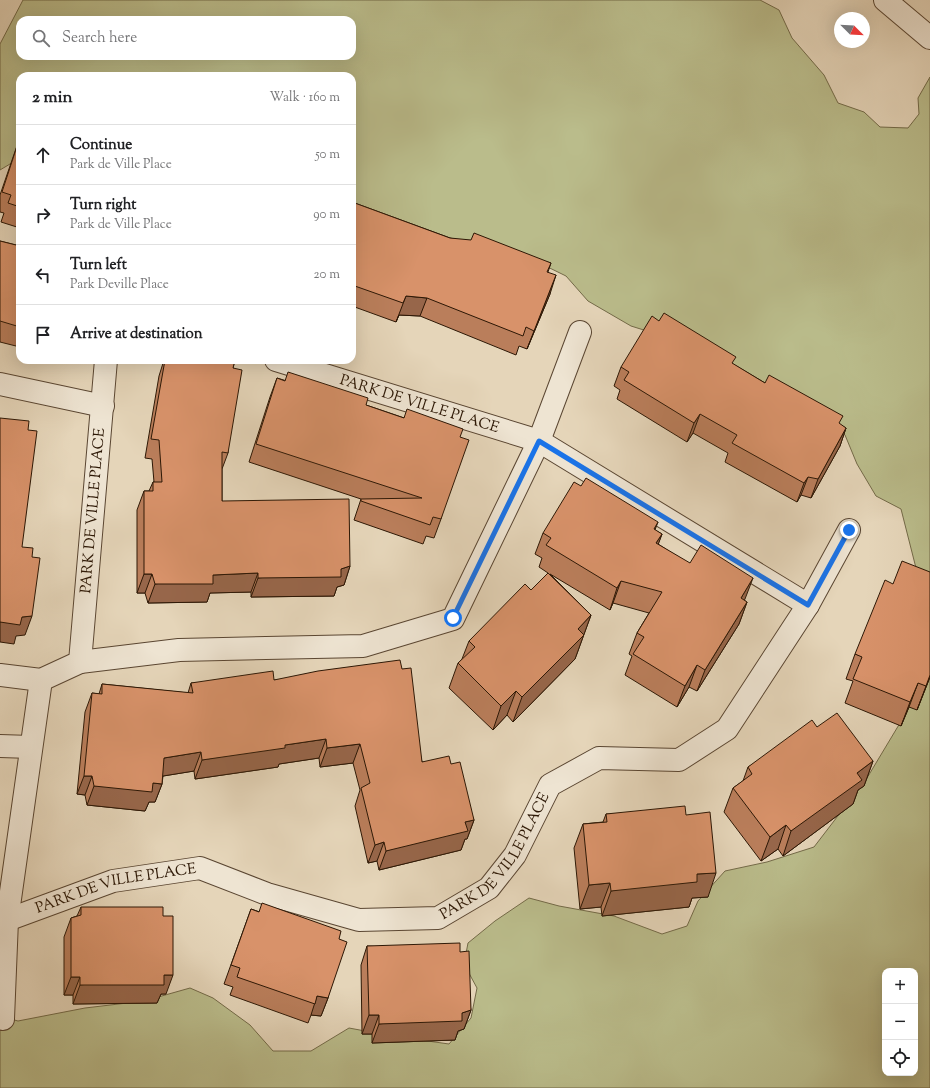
<!DOCTYPE html>
<html lang="en">
<head>
<meta charset="utf-8">
<style>
	:root { --surface:#fff; --page:#f2f2f2; --text:#202124; --muted:#757577; --line:#e0e0e0 }
	body { margin:0; font-family:"Sorts Mill Goudy",serif; background:var(--page); color:var(--text) }
	.controls { position:absolute; right:12px; bottom:12px; display:grid; overflow:hidden; border-radius:8px; box-shadow:0 4px 16px #0002 }
	.controls button { width:36px; height:36px; display:grid; place-items:center; padding:0; border:0; border-bottom:1px solid var(--line); background:var(--surface); color:var(--text); font:20px sans-serif }
	.compass { position:absolute; left:834px; top:12px; width:36px; height:36px; border-radius:50%; background:var(--surface); box-shadow:0 4px 16px #0002; rotate:114deg }
	.stop { position:absolute; width:12px; height:12px; margin:-9px; border:3px solid #1a73e8; border-radius:50%; background:#fff }
	.stop.end { background:#1a73e8; border-color:#fff; box-shadow:0 1px 4px #0008 }
	.list { margin:0; padding:0; list-style:none }
	h2 { display:flex; justify-content:space-between; align-items:center; height:52px; margin:0; padding:0 16px; font-size:17px }
	h2 small { font-size:13px; font-weight:400; color:var(--muted) }
	.list li { display:grid; grid-template-columns:26px 1fr auto; gap:12px; align-items:center; box-sizing:border-box; height:60px; padding:0 16px; border-top:1px solid var(--line) }
	.list b { display:block; font-size:15px; white-space:nowrap }
	.list p { margin:0; font-size:13px; white-space:nowrap; color:var(--muted) }
	.list em { font-size:13px; font-style:normal; color:var(--muted) }
	.icon { flex:none; width:22px; height:22px; fill:none; stroke:currentColor; stroke-width:2; stroke-linecap:round; stroke-linejoin:round }
	.map { position:relative; flex:none; width:930px; height:1088px; overflow:hidden }
	.search { position:absolute; background:var(--surface); box-shadow:0 4px 16px #0002; left:16px; top:16px; width:340px; height:44px; display:flex; align-items:center; gap:10px; box-sizing:border-box; padding:0 14px; border-radius:12px; color:var(--muted); font-size:15px }
	.panel { position:absolute; background:var(--surface); box-shadow:0 4px 16px #0002; left:16px; top:72px; width:340px; height:292px; border-radius:12px }
	.map>svg:first-child { display:block }
</style>
</head>
<body>
<div class="map">
<svg width="930" height="1088" viewBox="0 0 930 1088">
	<rect width="100%" height="100%" fill="#e5d5b9"/>
	<filter id="stains"><feTurbulence type="fractalNoise" baseFrequency=".005" numOctaves="4"/><feColorMatrix values="0 0 0 0 .2 0 0 0 0 .09 0 0 0 0 .02 0 0 0 .5 -.17"/></filter>
	<radialGradient id="worn" r=".72"><stop offset=".6" stop-color="#630" stop-opacity="0"/><stop offset="1" stop-color="#630" stop-opacity=".3"/></radialGradient>
	<!-- green -->
	<path fill="#babc8b" stroke="#736a48" fill-rule="evenodd" d="M23,0h737l19,10 13,28 32,37 14,28 26,9 16,15 28,1 11,-14 -1,-16 12,-21v510l-13,-15 -16,-63 -25,-13 -19,-32 -12,-29 -54,-32 -109,-61 -51,-16 -43,-25 -22,-25 -53,-26 -70,3 -91,-32v-145h-332v82l-20,12v-126zM20,20h332v36h-332z
		M930,666v422h-930v-72l18,5 67,-13 59,-7 46,-13 23,10 37,27 23,26h38l38,-23 43,8 57,8 22,-26 6,-30 -13,-24 4,-21 27,-22 34,-23 30,8 55,10 48,18 25,-8 11,-25 27,-30 42,-9 47,-15 53,-69 36,-60zM885,971h30v102h-30z"/>
	<g fill="none" stroke-linecap="round" stroke-linejoin="round">
		<defs>
			<g id="minor">
				<path d="M885,0l45,38"/>
				<path id="s1" d="M276,360l263,81 269,164"/>
				<path d="M0,384l103,22"/>
				<path d="M80,662l99,-12 184,-4 90,-27 86,-178 41,-109"/>
				<path id="s2" d="M0,675l41,5 39,-18 26,-302"/>
				<path d="M0,746l31,1"/>
				<path id="s3" d="M7,920l106,-39 87,-13 67,26 92,26 79,-2 51,-30 26,-33 35,-70 49,-27 80,2 48,-31 81,-124 41,-75"/>
				<path d="M3,1019l4,-99 34,-240"/>
			</g>
		</defs>
		<!-- minor casing -->
		<use href="#minor" stroke="#5a4632" stroke-width="24"/>
		<!-- minor -->
		<use href="#minor" stroke="#eee4d2" stroke-width="22"/>
	</g>
	<!-- wall -->
	<path fill="#ba7e5b" stroke="#2c1705" d="M20,137v91l-19,-6 3,-9 -4,-1v-17z
		M352,202l98,36 101,25 -3,9 2,22 -23,55 -8,-3 -3,9 -96,-39 -21,-1 -3,7 -44,-16z
		M0,241l20,5v101l-20,-5z
		M164,360h71l-2,8 -5,85 -6,16v32l128,65 -6,19 -7,2 -3,9 -83,1v-5l-41,1 -3,9 -59,1 -3,-10h-8v-83l7,-19h5l4,-9h1l-2,-23 -7,-1 14,-82z
		M733,364l32,19 81,45 -6,18 -29,52 -10,-3 -4,7 -72,-40 3,-9 -35,-20 -6,9 -70,-43 3,-9 -6,-4 7,-19z
		M277,378l89,27 94,32 -19,82 -7,19 -8,-2 -3,8 -69,-24 7,-21 -112,-37 21,-65z
		M655,530l7,4 -4,10 89,58 -8,22 -42,67 -8,-4 -12,20 -52,-32 7,-19 -3,-2 8,-21 12,-20 -36,-10 -3,7 -60,-36 41,41 -16,44 -62,63 -6,-7 -14,15 -44,-42 9,-25 4,-4 7,-18 62,-51 17,-17 -9,-6 3,-9 -7,-4 8,-21z
		M855,654l75,23 -13,33 -8,-3 -8,19 -56,-23 8,-22 -7,-2z
		M402,669l20,93 29,2 23,56 -7,19h-2l-4,11 -82,20 -2,-9 -9,2 -13,-57 5,-16 -7,-27 -33,4 -1,-9 -40,6 -1,3 -83,12 -1,-8 -31,5 -1,8 -7,18h-6l-4,9 -58,-6 -2,-10 -8,-1 8,-82 7,-19 7,1 3,-10 86,9 3,-10 83,-3z
		M817,727l56,34 -9,25 -6,4 -5,14 -70,52 -5,-7 -17,12 -37,-49 9,-24 10,-7 5,-14z
		M606,814l80,1 22,82 -16,1 -3,9 -87,9 -1,-9 -21,2 -6,-61 9,-24 20,-2z
		M81,907l85,87h-5l-4,9 -84,1v-9h-9v-58l7,-19 6,-2z
		M251,909l88,30 -11,59 -7,18 -10,-1 -3,8 -78,-28 3,-8 -9,-3z
		M367,946l93,6 11,58 -7,19 -6,2 -3,9 -83,3v-9h-10l-1,-69z"/>
	<!-- shaded-wall -->
	<path fill="#97664a" stroke="#2c1705" d="M556,275l-6,19 -23,55 7,-18z
		M406,296l21,2 -7,18 -21,-1 -3,7z
		M700,414l-7,19 -6,9 7,-19z
		M846,428l-6,18 -29,52 7,-19z
		M808,477l-7,18 -4,7 7,-19z
		M658,522l-8,21 4,-14z
		M662,534l-8,22 2,-13z
		M350,566l-6,19 -7,2 -3,9 -83,1 7,-19 83,-9z
		M258,573l-7,19 -41,1 -3,9 -59,1 7,-19 58,-9z
		M144,574h8l-7,19h-8z
		M753,578l-8,21 -12,20 8,-21z
		M621,581l-8,22 -3,7 7,-22z
		M747,602l-8,22 -42,67 8,-21z
		M591,615l-16,44 -62,63 9,-25 56,-68z
		M32,616l-7,19 -9,1 -2,8 -14,-2v-20l22,-5z
		M697,665l-8,22 -12,20 8,-21z
		M930,675v2l-13,33 9,-24z
		M918,683l-9,24 -8,19 9,-24z
		M516,691l-9,24 -14,15 8,-24z
		M326,739l-7,19 -40,6 -1,3 -83,12 7,-19 83,-15z
		M360,744l-7,19 -33,4 7,-19z
		M201,752l-7,19 -37,6 7,-19z
		M873,761l-9,25 -6,4 -5,14 -70,52 8,-25 66,-58z
		M84,776h8l-7,19 -8,-1z
		M153,783l9,1 -7,18h-6l-4,9 -58,-6 7,-19z
		M474,820l-7,19h-2l-4,11 -82,20 7,-19 79,-29z
		M786,825l-8,24 -17,12 9,-24z
		M384,842l-7,19 -9,2 7,-18z
		M716,873l-8,24 -16,1 -3,9 -87,9 9,-25 86,-17z
		M610,883l-9,24 -21,2 9,-24z
		M164,975h9l-7,19h-5l-4,9 -84,1 7,-19z
		M71,977h9l-7,18h-9z
		M317,996l11,2 -7,18 -10,-1z
		M471,1010l-7,19 -6,2 -3,9 -83,3 7,-19 83,-11z
		M369,1015h10l-7,19h-10z"/>
	<!-- building -->
	<path fill="#d8926a" stroke="#2c1705" d="M20,137v70l-12,-4 3,-8 -9,-3z
		M352,202l98,36 21,2 3,-7 77,30 -4,9 9,3 -22,56 -8,-4 -3,9 -96,-38 -21,-2 -3,7 -51,-18z
		M0,241l20,5v81l-20,-6z
		M664,313l72,44 -4,6 33,20 4,-8 74,41 -4,7 7,5 -28,51 -10,-2 -4,6 -72,-40 5,-8 -37,-21 -6,9 -70,-43 5,-8 -8,-5 31,-51 7,5z
		M165,360h70l-2,8 9,2 -14,83 -6,-1v49l127,-2 1,67 -9,3v8l-83,1v-5l-45,2v9h-58l-3,-10h-8v-83h9v-9h9l-3,-42 -8,-1z
		M288,372l80,26 -2,7 38,13 3,-9 56,20 -3,8 9,3 -28,79 -8,-2 -3,8 -69,-24v-2l61,-1 -166,-54 21,-66 8,3z
		M0,418l29,3 -1,9 9,1 -15,116 11,1 -1,9 8,1 -8,58 -10,1 -2,8 -20,-3z
		M586,478l72,44 -4,7 8,5 -6,9 34,20 11,-18 52,33 -12,20 6,4 -42,68 -8,-5 -12,21 -52,-32 11,-17 -7,-4 25,-41 -41,-11 -4,7 -71,-43 5,-7 -8,-5 31,-51 7,4z
		M902,561l28,11v103l-4,11 -8,-3 -8,19 -57,-23 9,-22 -7,-3 30,-74 8,4z
		M548,573l43,42 -13,14 6,6 -62,62 -6,-6 -15,15 -43,-43 17,-16 -6,-6 56,-57 6,6z
		M400,660l2,9 9,-1 11,94 27,-6 2,8 9,-2 14,58 -9,2 3,9 -82,20 -2,-9 -9,3 -14,-57 9,-5 -10,-39 -33,4 -1,-9 -41,6v3l-83,12 -1,-8 -37,6 -2,26 -9,-1 -1,9 -58,-6 -2,-10h-8l8,-83 10,1v-10l91,9 -2,-10 82,-12 1,9 44,-9z
		M837,713l36,48 -16,12 5,7 -71,51 -5,-6 -16,12 -37,-49 19,-14 -4,-7 64,-47 5,7z
		M685,806l1,9 24,-3 6,61 -19,1v8l-86,9 -1,-8 -21,2 -6,-61 24,-2 -1,-8z
		M262,903l79,28 -2,8 8,3 -19,56 -11,-2 -2,8 -78,-27 3,-9 -9,-3 20,-56 8,3z
		M81,907h82v9h10v59h-9v10h-84v-8h-9v-59l10,-3z
		M460,943v9l9,-1 2,59 -9,3v8l-83,3v-9h-10l-2,-69z"/>
	<g fill="none" stroke-linecap="round" stroke-linejoin="round">
		<!-- route -->
		<path stroke="#1a73e8" stroke-width="5" d="M453,618l86,-177 269,164 41,-75"/>
	</g>
	<g text-anchor="middle" dominant-baseline="central" stroke-width="3" stroke-linejoin="round" paint-order="stroke">
		<!-- street labels -->
		<g font-size="15" fill="#2c1705" stroke="#eee4d2">
			<text stroke="none"><textPath href="#s1" startOffset="150">PARK DE VILLE PLACE</textPath></text>
			<text stroke="none"><textPath href="#s2" startOffset="236">PARK DE VILLE PLACE</textPath></text>
			<text stroke="none"><textPath href="#s3" startOffset="534">PARK DE VILLE PLACE</textPath></text>
			<text stroke="none"><textPath href="#s3" startOffset="114">PARK DE VILLE PLACE</textPath></text>
		</g>
	</g>
	<rect width="100%" height="100%" filter="url(#stains)"/>
	<rect width="100%" height="100%" fill="url(#worn)"/>
</svg>
<div class="controls">
<button>+</button>
<button>−</button>
<button><svg class="icon" aria-label="locate" viewBox="0 0 24 24"><circle cx="12" cy="12" r="6"/><path d="M12 2v4M12 18v4M2 12h4M18 12h4"/></svg></button>
</div>
<svg class="compass" viewBox="-18 -18 36 36"><path d="M0-13l5 13h-10z" fill="#e53935"/><path d="M0 13l5-13h-10z" fill="#757577"/></svg>
<div class="stop" style="left:453px;top:618px"></div>
<div class="stop end" style="left:849px;top:530px"></div>
<div class="search"><svg class="icon" aria-label="search" viewBox="0 0 24 24"><circle cx="10" cy="10" r="6"/><path d="M15 15l6 6"/></svg>Search here</div>
<section class="panel">
<h2>2 min<small>Walk · 160 m</small></h2>
<ul class="list">
<li><svg class="icon" aria-label="ahead" viewBox="0 0 24 24"><path d="M12 20V5M6 11l6-6 6 6"/></svg><div><b>Continue</b><p>Park de Ville Place</p></div><em>50 m</em></li>
<li><svg class="icon" aria-label="right" viewBox="0 0 24 24"><path d="M7 20v-9h11M14 6l5 5-5 5"/></svg><div><b>Turn right</b><p>Park de Ville Place</p></div><em>90 m</em></li>
<li><svg class="icon" aria-label="left" viewBox="0 0 24 24"><path d="M17 20v-9H6M10 6l-5 5 5 5"/></svg><div><b>Turn left</b><p>Park Deville Place</p></div><em>20 m</em></li>
<li><svg class="icon" aria-label="arrive" viewBox="0 0 24 24"><path d="M6 21V4h12l-3 4 3 4H6"/></svg><div><b>Arrive at destination</b></div></li>
</ul>
</section>
</div>
</body>
</html>
